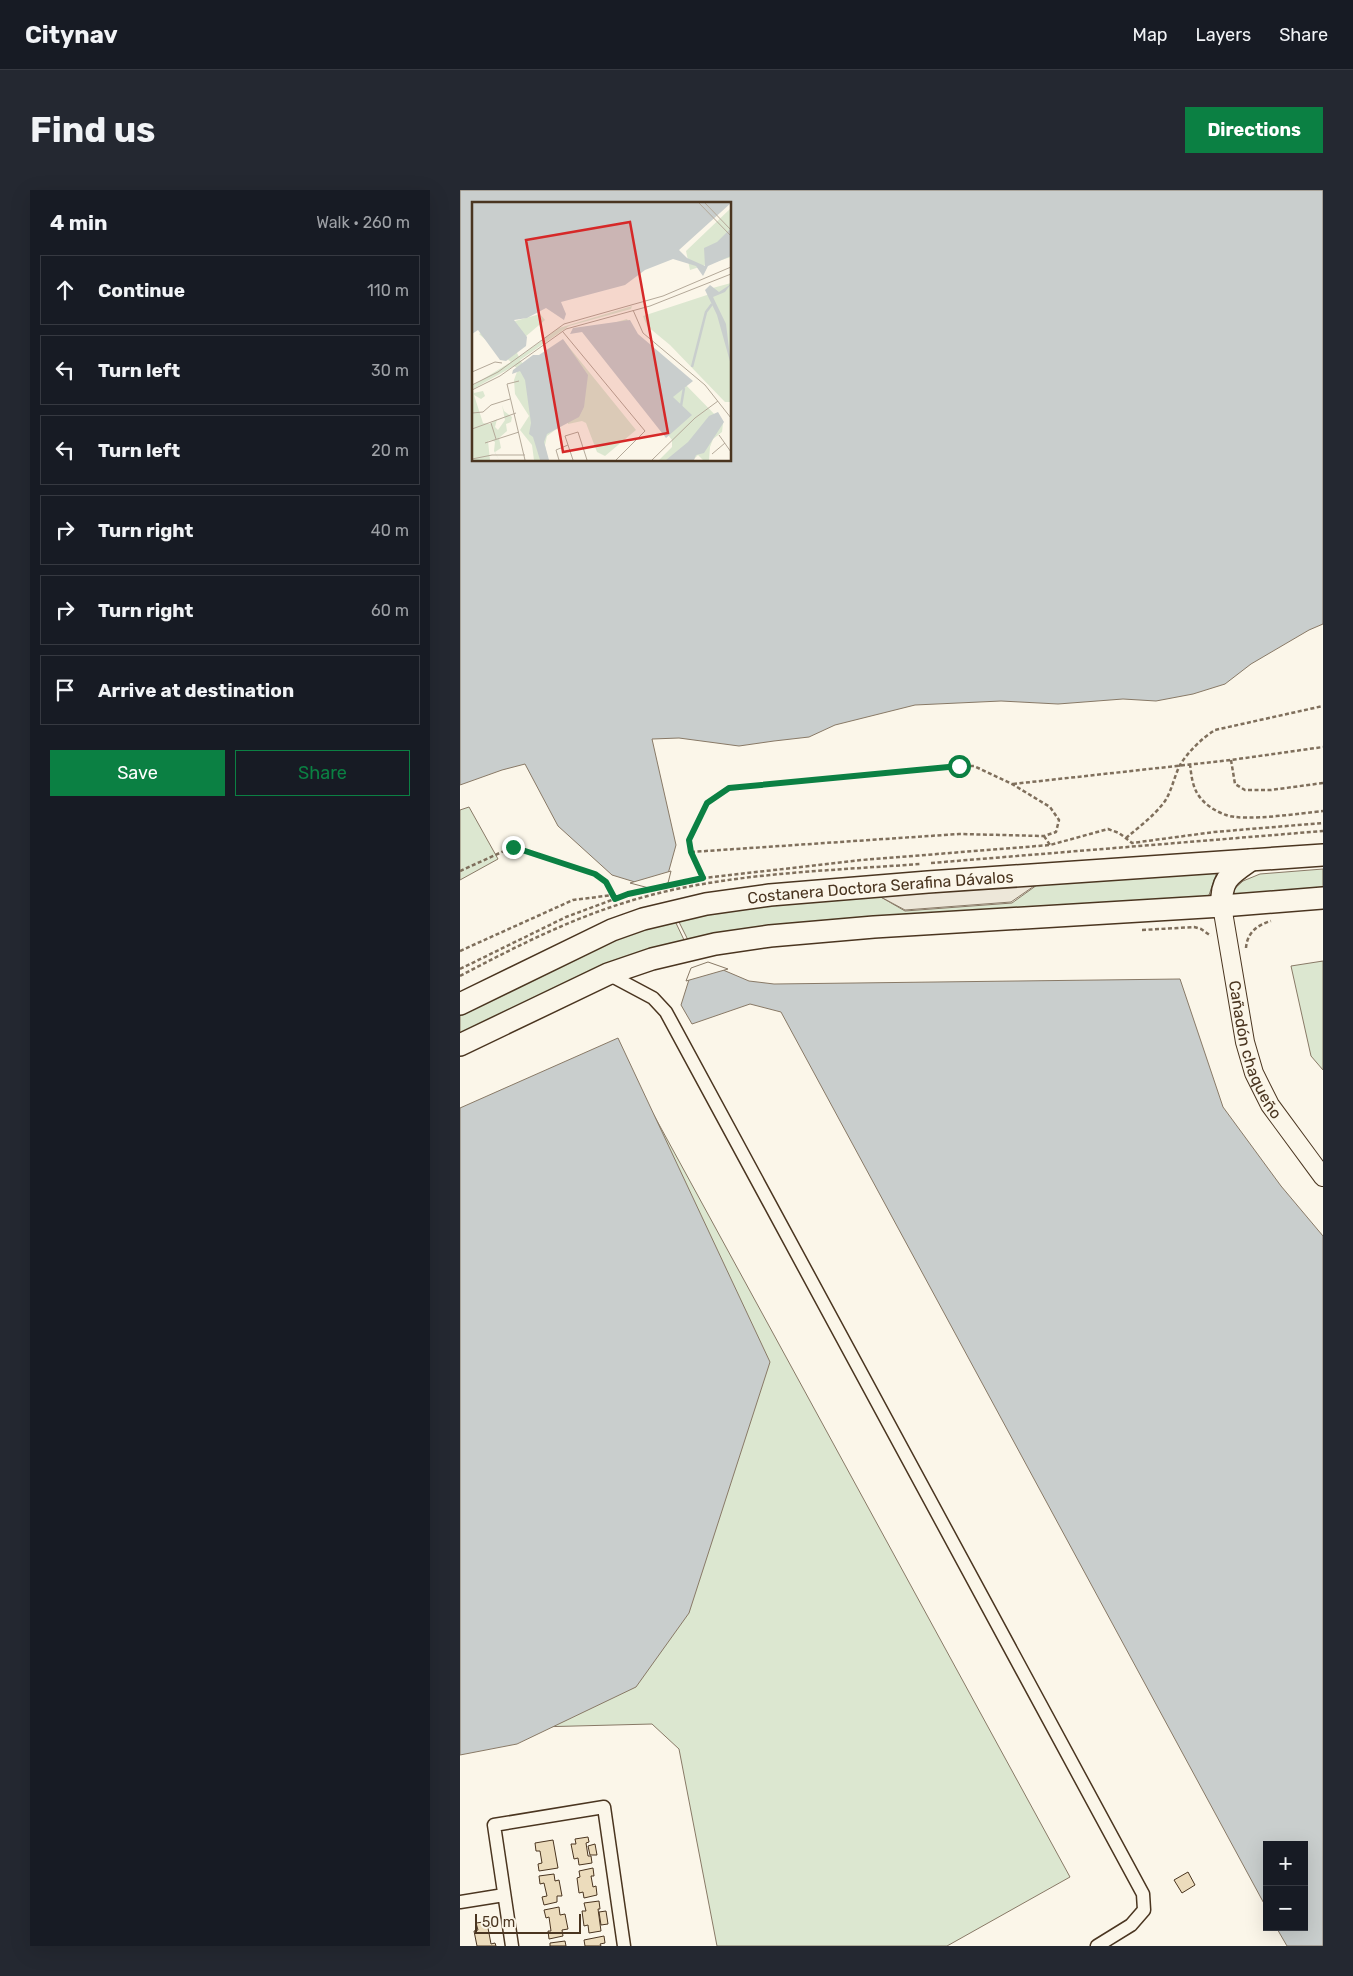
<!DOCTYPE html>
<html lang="en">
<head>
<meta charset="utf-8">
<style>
	:root { --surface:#171b24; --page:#242831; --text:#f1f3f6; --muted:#9ea1a6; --line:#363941; --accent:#0b8043 }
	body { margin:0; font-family:Rubik,sans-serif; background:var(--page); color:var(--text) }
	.controls { position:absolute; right:15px; bottom:15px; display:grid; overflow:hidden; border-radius:0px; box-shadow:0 5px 20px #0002 }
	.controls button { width:45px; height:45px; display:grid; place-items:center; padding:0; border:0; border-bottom:1px solid var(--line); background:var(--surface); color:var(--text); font:25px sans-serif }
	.scale { position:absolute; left:15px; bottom:12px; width:106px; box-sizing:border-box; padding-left:5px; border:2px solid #4a3520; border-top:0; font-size:14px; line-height:18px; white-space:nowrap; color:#4a3520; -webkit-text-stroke:4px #fbf6e9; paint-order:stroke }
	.stop { position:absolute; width:15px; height:15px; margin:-11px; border:4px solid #0b8043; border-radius:50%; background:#fff }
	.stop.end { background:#0b8043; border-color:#fff; box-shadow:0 1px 5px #0008 }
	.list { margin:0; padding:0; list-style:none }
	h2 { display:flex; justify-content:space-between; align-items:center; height:65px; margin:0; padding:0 20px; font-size:21px }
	h2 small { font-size:16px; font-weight:400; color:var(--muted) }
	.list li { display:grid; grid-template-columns:32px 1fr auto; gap:15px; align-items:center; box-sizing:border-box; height:70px; margin:0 10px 10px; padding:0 10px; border:1px solid var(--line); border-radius:0px }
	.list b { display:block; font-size:19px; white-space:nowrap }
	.list em { font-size:16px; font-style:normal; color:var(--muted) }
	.actions { display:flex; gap:10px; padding:15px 20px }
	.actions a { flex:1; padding:11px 0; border:1px solid var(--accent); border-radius:0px; text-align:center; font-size:18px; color:var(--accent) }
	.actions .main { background:var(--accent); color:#fff }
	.icon { flex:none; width:28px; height:28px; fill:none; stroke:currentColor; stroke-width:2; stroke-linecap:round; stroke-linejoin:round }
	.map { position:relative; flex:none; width:863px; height:1756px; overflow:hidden; border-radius:0px }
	header { display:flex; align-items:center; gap:30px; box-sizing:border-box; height:70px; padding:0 25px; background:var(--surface); border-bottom:1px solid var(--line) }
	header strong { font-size:24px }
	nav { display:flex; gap:28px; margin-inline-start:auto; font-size:18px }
	.intro { display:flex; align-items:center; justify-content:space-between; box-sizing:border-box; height:120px; padding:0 30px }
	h1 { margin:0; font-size:35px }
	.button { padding:12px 22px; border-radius:0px; background:var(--accent); color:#fff; font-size:18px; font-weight:700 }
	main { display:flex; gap:30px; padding:0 30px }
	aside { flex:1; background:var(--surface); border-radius:0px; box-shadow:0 5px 20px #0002 }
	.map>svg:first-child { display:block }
</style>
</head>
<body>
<header>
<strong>Citynav</strong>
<nav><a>Map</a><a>Layers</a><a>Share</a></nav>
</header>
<div class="intro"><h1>Find us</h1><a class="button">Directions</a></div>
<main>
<aside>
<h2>4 min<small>Walk · 260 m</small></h2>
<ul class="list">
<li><svg class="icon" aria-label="ahead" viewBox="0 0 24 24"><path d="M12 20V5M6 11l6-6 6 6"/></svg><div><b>Continue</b></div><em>110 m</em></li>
<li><svg class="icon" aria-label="left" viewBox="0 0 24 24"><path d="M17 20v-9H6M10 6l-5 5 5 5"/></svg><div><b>Turn left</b></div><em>30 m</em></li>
<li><svg class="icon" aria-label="left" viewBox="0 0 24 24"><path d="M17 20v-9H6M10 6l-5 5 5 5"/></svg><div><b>Turn left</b></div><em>20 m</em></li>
<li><svg class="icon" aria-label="right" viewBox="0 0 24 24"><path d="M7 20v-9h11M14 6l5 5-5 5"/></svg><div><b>Turn right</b></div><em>40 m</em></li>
<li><svg class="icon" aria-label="right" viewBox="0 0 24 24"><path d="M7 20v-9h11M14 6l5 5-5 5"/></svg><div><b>Turn right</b></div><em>60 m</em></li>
<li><svg class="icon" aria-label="arrive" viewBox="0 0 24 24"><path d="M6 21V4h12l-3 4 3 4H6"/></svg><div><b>Arrive at destination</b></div></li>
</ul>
<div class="actions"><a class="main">Save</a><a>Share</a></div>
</aside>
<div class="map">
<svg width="863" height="1756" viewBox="0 0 863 1756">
	<rect width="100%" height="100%" fill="#fbf6e9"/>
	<!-- green -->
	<path fill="#dce7d0" stroke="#887966" d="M9,617l29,52 -38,21v-70z
		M863,679v18l-91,8v-4l11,-10 17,-7z
		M757,682l-8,23 -3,2 -517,45 -11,-22 49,-11 152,-13 26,15 107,-8 25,-18z
		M215,731l10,21 -61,18 -57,22 -107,53v-26c67,-34 142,-68 215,-88z
		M863,771v109l-12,-14 -20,-90z
		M160,863l450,824 -123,69h-230l-38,-197 -27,-25 -115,3z"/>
	<!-- parking -->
	<path fill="#ede7d9" stroke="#887966" d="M577,694l-26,18 -106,8 -26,-14z"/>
	<!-- water -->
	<path fill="#c9cecd" stroke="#887966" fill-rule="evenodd" d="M0,0h863v434l-14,6 -58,34 -26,20 -32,10 -37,7 -33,-2 -65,5 -57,-3 -86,4 -80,20 -26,12 -35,4 -35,5 -60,-8 -27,1 24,106 -10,36 -18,5 -36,-11 -54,-49 -33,-62 -23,6 -42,15zM14,14h256v256h-256z
		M249,774l40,17 25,3 406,-5 43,128 58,79 42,50v710h-36l-11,-19h28v-82h-37v64l-486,-897 -31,-8 -58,20 -11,-19 11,-35z
		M158,848l152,324 -81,251 -53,74 -119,57 -57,11v-647z"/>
	<!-- pier -->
	<path fill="#fbf6e9" stroke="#887966" d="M211,681l-3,12 -19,5 -19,-5z
		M248,772l20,7 -42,12 5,-13z"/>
	<!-- building -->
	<path fill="#ecdcbc" stroke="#4a3520" d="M128,1647l1,5 -3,1 2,13h3l1,7 -13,2 -1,-7 -4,1 -3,-15h5l-1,-5z
		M93,1650l5,28 -19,3 -1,-7 4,-1 -2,-12h-4l-1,-8z
		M135,1654l2,11h-7l-2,-9z
		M133,1678l1,8h-3l2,11 3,-1 1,9 -13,3 -1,-6 -4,1 -2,-15 3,-1 -1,-6z
		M728,1682l7,13 -13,8 -8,-13z
		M94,1684l1,7 4,-1 3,16h-5v6l-13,3 -2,-8 5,-1 -3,-13 -4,1 -1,-8z
		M139,1711l1,8h-2l3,22 -12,2 -1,-8 -4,1 -2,-15h4l-2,-8z
		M99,1717l1,8 5,-1 3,15 -6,1 1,6 -14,3 -1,-8h3l-2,-14 -3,1 -2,-8z
		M146,1721l2,13 -7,1 -2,-13z
		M30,1731l1,6 -3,1 3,16 4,-1 1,3h-19l-3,-15 4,-1 -2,-7z
		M144,1746l1,7 -5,1 1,2h-16l-1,-6z
		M105,1751l1,5h-16v-3z"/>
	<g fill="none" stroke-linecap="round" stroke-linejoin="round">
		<defs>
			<path id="minor" d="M148,784l45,24 13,14 477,882 1,16 -13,15 -34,21
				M0,1712l44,-7
				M52,1756l-18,-121 110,-18 20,139"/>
			<g id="secondary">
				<path id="s1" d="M762,716l23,136 9,31 16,32 53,72"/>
			</g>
			<g id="trunk">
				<path d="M762,716c-2,-27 9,-32 29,-46"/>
				<path id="s2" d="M0,814l152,-74 31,-11 63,-15 64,-9 158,-13 395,-27"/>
				<path d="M0,855l148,-71 44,-15 63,-15 55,-8 104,-9 348,-21 101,-8"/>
			</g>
		</defs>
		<!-- minor casing -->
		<use href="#minor" stroke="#4a3520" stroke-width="15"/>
		<!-- secondary casing -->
		<use href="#secondary" stroke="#4a3520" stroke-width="20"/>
		<!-- trunk casing -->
		<use href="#trunk" stroke="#4a3520" stroke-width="24"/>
		<!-- path -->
		<path stroke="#7f6f5c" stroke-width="2.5" stroke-dasharray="4 2.5" stroke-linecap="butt" d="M771,570l4,24 10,6h26l52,-7
			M730,574c1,9 2,19 6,27 5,11 18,20 30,24 19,7 75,-2 97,-4
			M553,594l218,-24 92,-13
			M584,646l6,9
			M666,648c13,-11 29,-23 39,-37 7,-11 9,-24 15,-36 8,-13 22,-27 35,-35l108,-24
			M231,662l268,-18 85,2 12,-4 3,-12 -9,-13 -38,-23 -38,-18h-15l-230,22 -22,15 -18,37 2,12 12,26
			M471,673l392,-32
			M0,681l53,-24 82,27 11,8 9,17
			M682,740l52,-3 7,2 10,7
			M786,758c1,-15 11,-23 25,-27
			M0,761l113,-51 40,-5
			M0,779l106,-52 62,-23 67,-15 167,-19 188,-15 58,-16 11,4 13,10 82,-11 109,-9
			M0,786c55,-29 110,-57 170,-75 91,-28 196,-30 290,-37"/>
		<!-- minor -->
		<use href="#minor" stroke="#fbf6e9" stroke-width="12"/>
		<!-- secondary -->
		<use href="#secondary" stroke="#fbf6e9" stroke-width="18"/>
		<!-- trunk -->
		<use href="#trunk" stroke="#fbf6e9" stroke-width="21"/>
	</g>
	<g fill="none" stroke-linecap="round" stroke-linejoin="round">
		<!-- route -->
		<path stroke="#0b8043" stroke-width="6" d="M53,657l82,27 11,8 9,17 13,-5 75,-16 -12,-26 -2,-12 18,-37 22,-15 230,-22"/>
	</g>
	<g text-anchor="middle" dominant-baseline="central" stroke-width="4" stroke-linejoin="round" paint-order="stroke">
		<!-- street labels -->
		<g font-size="16" fill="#4a3520" stroke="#fbf6e9">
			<text stroke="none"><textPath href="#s2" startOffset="442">Costanera Doctora Serafina Dávalos</textPath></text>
			<text stroke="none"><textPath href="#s1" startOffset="148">Cañadón chaqueño</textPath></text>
		</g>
	</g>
	<!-- overview -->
	<g transform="translate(12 12)">
		<rect width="259" height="259" fill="#fbf6e9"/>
		<path d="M259,6v49l-41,13 -4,-19zM259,81v119h-6l-55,-57 -23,-19 -4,-10 67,-22 -1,-5zM160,104l-1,3 -62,17 -49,34 46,62 -19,14 -2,9 3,15h-14l-2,-15 -12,-15 9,-14 -14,-22 -1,-14 4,-11 -4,-3 -41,23 1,4 9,-2 2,5 -4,3 -7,-4 9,28 7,1 7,-5 -2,8 3,3 7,-10 -3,-15 2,6 8,6 -1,5 -5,2 1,7 -8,7 2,10 -6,4 4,8 -5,-9 1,-9 -3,-2 -4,1 2,19h-18v-74l39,-24 -32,-28 11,-6 50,-14 5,6 -20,17 -8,16 2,4 40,-29zM155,117l10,16 86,88 -1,9 -9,7 -3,8 -1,13h-6l-5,-5 -5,5h-34l13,-13v-7l-86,-109zM92,139l72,89 -31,26 -8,-4 -11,-29 -4,-2 -14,3z" fill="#dce7d0"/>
		<path d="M0,1h259l-52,47 8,8 18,8 -1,-18 13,-6 14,-14v28l-23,10 -5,10 -7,-10 -23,-7 -28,11 -20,15 -64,17 5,12 -2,6 -18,-12 -19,10 -13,2 13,17 -1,9 -20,15 -6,-1 -22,-30 -6,4zM259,82l-6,8 -12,5 13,27 5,41 -14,-50 -12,-25 5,-5 9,7zM158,118l8,14 55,47 -20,16 19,18 -26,23 -84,-106 -12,2 3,-6zM91,137l25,36 -4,32 -5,10 -32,17 -3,8 5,18h-9l-7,-23 -4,-3 2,-11 -6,-43 -5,-9 -8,3 1,-4 20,-15h6zM246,210l6,10 -20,31 -8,2 -2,5h-28l22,-18 21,-26z" fill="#c9cecd"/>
		<path fill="none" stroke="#c9cecd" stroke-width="2.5" d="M220,165l14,-55 6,-8M209,204l3,-18"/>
		<path fill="none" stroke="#b4a999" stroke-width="1" d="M227,1l32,33M233,1l26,27M161,108l10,23 62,52 26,33M91,130l82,99 -29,29M0,170l23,-10 7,1M47,179l-12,3 18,76M0,183l26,-13 66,-48 99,-28 68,-29M0,188l28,-14 66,-47 84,-23 81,-32M0,211l11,-1 8,-7 19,-6M19,221l5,16M0,227l44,-16M247,233l12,17M13,241l34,-11M240,252l13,-11M0,257l20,-4h33M87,258l-3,-10 12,-5M101,258l-8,-24 13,-4 9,28M180,258l43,-42 23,-17"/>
		<path fill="#d62828" fill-opacity="0.15" stroke="#d62828" stroke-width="2.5" d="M158,20l38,211 -105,19 -37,-212z"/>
		<rect width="259" height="259" fill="none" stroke="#4a3520" stroke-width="2.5"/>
	</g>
</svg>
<div class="controls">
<button>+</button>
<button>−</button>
</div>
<div class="scale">50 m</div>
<div class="stop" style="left:499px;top:576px"></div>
<div class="stop end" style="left:53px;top:657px"></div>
</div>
</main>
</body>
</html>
